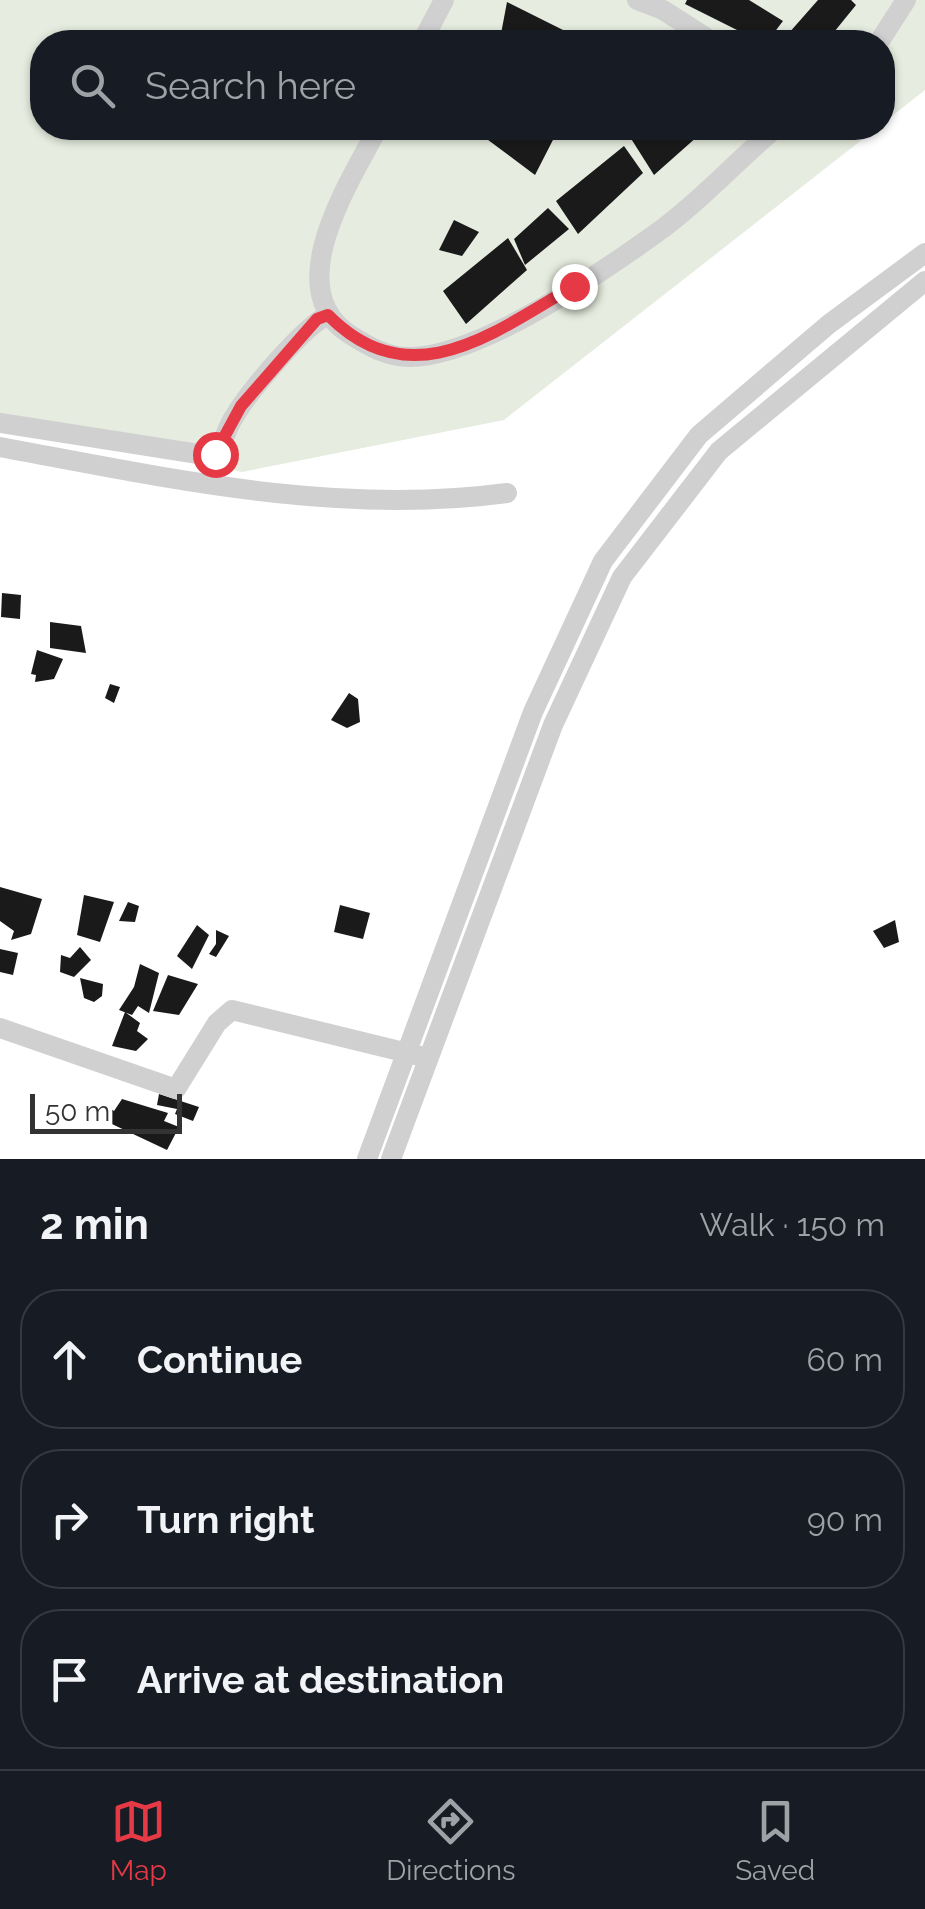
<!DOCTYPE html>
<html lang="en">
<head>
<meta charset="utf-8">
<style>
	:root { --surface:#171b24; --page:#242831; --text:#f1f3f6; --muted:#9ea1a6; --line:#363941; --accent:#e63946 }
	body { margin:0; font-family:Raleway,sans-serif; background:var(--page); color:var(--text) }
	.scale { position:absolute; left:30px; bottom:25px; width:152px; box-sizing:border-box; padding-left:10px; border:5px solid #333; border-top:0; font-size:28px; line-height:35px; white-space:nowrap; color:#333; -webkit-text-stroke:8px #fff; paint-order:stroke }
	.stop { position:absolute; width:30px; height:30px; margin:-22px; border:8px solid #e63946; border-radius:50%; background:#fff }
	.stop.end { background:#e63946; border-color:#fff; box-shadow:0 2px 10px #0008 }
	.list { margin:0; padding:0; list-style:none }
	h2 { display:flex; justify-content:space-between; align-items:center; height:130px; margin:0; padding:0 40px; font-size:42px }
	h2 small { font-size:32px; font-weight:400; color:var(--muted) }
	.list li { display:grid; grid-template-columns:65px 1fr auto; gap:30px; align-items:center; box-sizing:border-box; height:140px; margin:0 20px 20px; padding:0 20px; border:2px solid var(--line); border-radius:40px }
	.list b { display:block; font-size:38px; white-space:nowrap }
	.list em { font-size:32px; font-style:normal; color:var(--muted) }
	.icon { flex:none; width:55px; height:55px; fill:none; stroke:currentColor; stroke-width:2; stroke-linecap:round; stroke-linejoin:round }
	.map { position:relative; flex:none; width:925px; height:1159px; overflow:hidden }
	.search { position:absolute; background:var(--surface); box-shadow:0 2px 8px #0004; left:30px; right:30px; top:30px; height:110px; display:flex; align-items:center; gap:25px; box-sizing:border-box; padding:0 35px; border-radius:40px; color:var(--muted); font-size:38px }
	.sheet { height:610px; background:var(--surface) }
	nav { display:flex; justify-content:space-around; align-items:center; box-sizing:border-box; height:140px; border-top:2px solid var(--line); background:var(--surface); font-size:28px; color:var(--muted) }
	nav a { display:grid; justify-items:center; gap:5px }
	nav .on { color:var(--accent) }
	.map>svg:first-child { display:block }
</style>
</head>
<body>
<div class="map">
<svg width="925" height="1159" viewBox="0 0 925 1159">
	<rect width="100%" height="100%" fill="#fff"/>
	<!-- green -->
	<path fill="#e6ecdf" d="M0,0h925v90l-42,33 -1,-81h-840v86h835l-373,292 -262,52 -242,-56z"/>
	<!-- building -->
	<path fill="#1a1a1a" d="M687,0h62l34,21 -16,21h-6l-76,-38z
		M818,0h33l5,5 -30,37h-45z
		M507,2l80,40h-78l-9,-3z
		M472,128h71l13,6 -21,41z
		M641,128h66l-53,47 -24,-38z
		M624,146l19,27 -65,61 -22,-33z
		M548,208l21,21 -44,36 -11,-26z
		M454,220l25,12 -17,24 -23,-6z
		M508,238l19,32 -61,54 -23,-33z
		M2,593l19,2 -1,24 -19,-2z
		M50,622l31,4 5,27 -36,-5z
		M37,650l26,9 -9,20 -19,3 1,-7 -5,-1z
		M110,684l10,3 -6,16 -9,-5z
		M349,693l9,6 2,23 -13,6 -16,-8z
		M0,887l42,12 -11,35 -20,6 3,-9 -14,-10z
		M84,895l30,7 -14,40 -23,-7z
		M128,902l11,4 -4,16 -16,-1z
		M340,905l30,8 -7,26 -29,-7z
		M895,920l4,22 -15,6 -11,-17z
		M197,925l12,10 -17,34 -15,-13z
		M216,930l13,6 -13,21 -7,-3 7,-10z
		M80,947l11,13 -17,17 -14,-5 1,-17 9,3z
		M0,949l18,4 -5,22 -13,-3z
		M140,964l19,9 -10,40 -11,-7 -6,9 -13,-5 15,-23z
		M168,975l30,9 -19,31 -26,-4z
		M80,978l23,6 -1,12 -8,6 -10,-4z
		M125,1012l15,11 -3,8 11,8 -12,12 -24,-5z
		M159,1094l40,13 -6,14 -18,-7 2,-5 -20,-4z
		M122,1099l46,14 -4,8 15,6 -12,23 -70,-33 5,-13 12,7z"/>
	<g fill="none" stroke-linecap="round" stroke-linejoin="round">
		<!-- minor -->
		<path stroke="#d0d0d0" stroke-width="20" d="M637,0l26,10 50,32
			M422,42l22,-42
			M879,42l27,-42
			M378,128c-27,52 -99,160 -29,206 19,12 39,24 63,23 70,-2 192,-86 250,-128 41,-30 75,-69 114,-101
			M0,423l211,33c13,-9 14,-26 23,-39 14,-24 71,-93 95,-102
			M0,447c167,31 336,69 507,46
			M0,1028l176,61 41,-66 15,-13 188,46
			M367,1159l166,-447 70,-151 96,-126 130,-111 96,-71
			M391,1159l162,-434 69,-148 97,-126 206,-170"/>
	</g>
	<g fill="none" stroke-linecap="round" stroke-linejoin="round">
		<!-- route -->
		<path stroke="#e63946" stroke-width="12" d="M215,454l26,-48 76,-87 11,-4c82,83 164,19 246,-29"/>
	</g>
</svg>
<div class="scale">50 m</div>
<div class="stop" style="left:215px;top:454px"></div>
<div class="stop end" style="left:574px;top:286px"></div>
<div class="search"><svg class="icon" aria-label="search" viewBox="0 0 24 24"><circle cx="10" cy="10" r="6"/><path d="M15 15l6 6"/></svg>Search here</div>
</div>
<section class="sheet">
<h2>2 min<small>Walk · 150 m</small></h2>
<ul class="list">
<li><svg class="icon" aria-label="ahead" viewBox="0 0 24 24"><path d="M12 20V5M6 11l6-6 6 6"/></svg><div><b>Continue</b></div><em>60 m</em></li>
<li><svg class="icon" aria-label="right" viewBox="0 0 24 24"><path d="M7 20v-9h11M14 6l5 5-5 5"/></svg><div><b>Turn right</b></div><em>90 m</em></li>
<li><svg class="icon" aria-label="arrive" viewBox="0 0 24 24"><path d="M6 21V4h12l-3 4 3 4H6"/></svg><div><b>Arrive at destination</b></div></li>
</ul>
</section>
<nav>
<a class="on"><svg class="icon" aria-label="map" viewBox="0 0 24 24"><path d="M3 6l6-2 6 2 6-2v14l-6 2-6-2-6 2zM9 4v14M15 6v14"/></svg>Map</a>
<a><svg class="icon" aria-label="directions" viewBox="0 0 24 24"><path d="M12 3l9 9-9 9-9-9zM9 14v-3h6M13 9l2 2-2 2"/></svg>Directions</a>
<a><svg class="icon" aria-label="saved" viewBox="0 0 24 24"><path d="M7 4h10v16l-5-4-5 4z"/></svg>Saved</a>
</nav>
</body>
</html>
